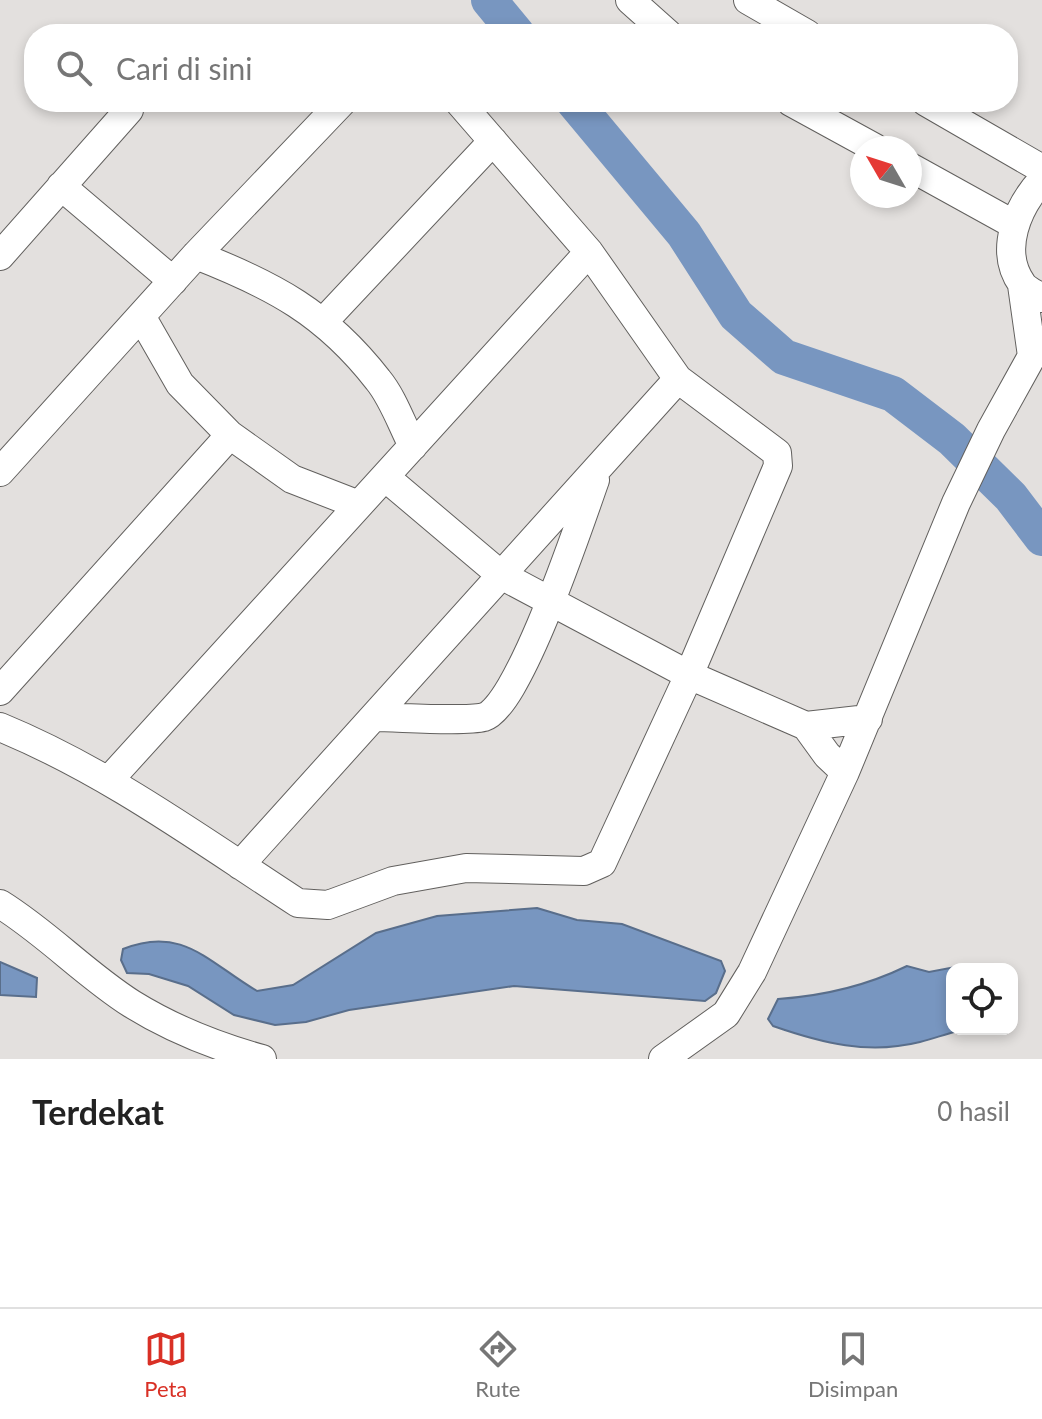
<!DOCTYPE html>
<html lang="id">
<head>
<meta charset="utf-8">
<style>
	:root { --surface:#fff; --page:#f6f6f6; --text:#222; --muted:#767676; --line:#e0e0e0; --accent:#d93025 }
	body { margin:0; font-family:Lato,sans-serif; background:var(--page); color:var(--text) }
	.controls { position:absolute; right:24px; bottom:24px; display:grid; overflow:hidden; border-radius:16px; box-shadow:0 4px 12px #0003 }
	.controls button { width:72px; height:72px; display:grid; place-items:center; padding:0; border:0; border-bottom:2px solid var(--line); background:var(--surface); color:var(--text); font:40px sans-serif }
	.compass { position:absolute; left:850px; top:136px; width:72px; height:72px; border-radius:50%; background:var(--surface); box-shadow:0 4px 12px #0003; rotate:309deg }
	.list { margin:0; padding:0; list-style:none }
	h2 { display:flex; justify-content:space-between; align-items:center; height:104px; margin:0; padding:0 32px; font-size:34px }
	h2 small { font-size:26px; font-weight:400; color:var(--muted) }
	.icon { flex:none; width:44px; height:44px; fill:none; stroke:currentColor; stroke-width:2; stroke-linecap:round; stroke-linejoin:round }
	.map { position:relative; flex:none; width:1042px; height:1059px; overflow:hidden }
	.search { position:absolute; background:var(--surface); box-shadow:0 4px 12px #0003; left:24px; right:24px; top:24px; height:88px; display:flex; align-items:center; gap:20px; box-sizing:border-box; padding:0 28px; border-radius:32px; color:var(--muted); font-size:30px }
	.sheet { height:248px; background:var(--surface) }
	nav { display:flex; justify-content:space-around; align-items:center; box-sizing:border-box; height:112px; border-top:2px solid var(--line); background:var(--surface); font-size:22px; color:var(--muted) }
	nav a { display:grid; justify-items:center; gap:4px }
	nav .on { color:var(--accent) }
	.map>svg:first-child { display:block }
</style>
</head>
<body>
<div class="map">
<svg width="1042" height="1059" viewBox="0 0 1042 1059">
	<rect width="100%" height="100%" fill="#e3e0de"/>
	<!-- water -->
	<path fill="#7896c0" stroke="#596e8b" stroke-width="2" d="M537,908l40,12 45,4 99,37 4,10 -9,22 -11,8 -191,-15 -165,24 -43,12 -31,3 -41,-10 -46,-29 -39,-12 -22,-1 -6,-13 2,-11c59,-24 85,13 134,42l36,-6 83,-52 61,-17z
		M0,962l37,16 -1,19 -36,-2z
		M971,964l7,5h-26v60h28c-26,0 -36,7 -60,13 -52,13 -98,1 -147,-16l-5,-7 10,-20c45,-3 88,-13 129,-33l22,6z"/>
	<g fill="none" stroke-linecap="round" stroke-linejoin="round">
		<!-- river -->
		<path stroke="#7896c0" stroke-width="36" d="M489,0l28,34
			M574,102l110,132 52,81 48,42 109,37 59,45 59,58 31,41"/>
		<defs>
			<path id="minor" d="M630,0l38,34
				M748,0l59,34
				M791,102l84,46
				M926,102l116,67
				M910,167l105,58
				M1042,180c-24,26 -44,70 -20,104 4,6 14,10 20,14
				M61,186l112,95
				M196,255c77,30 130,58 182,125 15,18 24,45 35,66
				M0,256l129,-146
				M1022,285l10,71
				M141,316l39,68 50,51 62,44 67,26
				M324,321l169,-180
				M0,472l196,-217 146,-153
				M385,477l116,98 188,100 117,51 21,29 18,17
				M0,691l230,-256
				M374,717c24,0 90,5 110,0 35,-10 97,-198 111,-237
				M806,726l62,-7
				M0,727c107,44 201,113 298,176l30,2 65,-24 73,-13 118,3 18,-8 87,-188 89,-209 -1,-13 -99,-74 -89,-127 -130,-150
				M109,780l480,-528
				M240,865l438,-486
				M0,904c47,29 86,71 132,100 42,26 83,42 130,55
				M663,1059l63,-45 26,-42 93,-200 111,-269 35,-73 41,-74 10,-10"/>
		</defs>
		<!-- minor casing -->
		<use href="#minor" stroke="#62605e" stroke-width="30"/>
		<!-- minor -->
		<use href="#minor" stroke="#fff" stroke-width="28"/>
	</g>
</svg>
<div class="controls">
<button><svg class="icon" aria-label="locate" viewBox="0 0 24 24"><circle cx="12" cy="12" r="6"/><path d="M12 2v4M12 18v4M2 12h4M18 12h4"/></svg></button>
</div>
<svg class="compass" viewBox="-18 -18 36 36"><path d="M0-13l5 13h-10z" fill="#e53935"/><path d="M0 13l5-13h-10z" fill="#767676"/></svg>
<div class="search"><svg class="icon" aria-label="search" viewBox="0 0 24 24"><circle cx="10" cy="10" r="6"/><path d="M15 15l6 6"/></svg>Cari di sini</div>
</div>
<section class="sheet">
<h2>Terdekat<small>0 hasil</small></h2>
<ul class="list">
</ul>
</section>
<nav>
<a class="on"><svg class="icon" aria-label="map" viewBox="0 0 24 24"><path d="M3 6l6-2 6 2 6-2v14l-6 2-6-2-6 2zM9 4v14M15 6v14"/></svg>Peta</a>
<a><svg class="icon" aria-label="directions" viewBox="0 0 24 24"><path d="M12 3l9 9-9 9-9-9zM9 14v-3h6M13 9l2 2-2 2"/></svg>Rute</a>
<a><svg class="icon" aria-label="saved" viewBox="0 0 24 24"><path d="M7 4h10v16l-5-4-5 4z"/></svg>Disimpan</a>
</nav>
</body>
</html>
